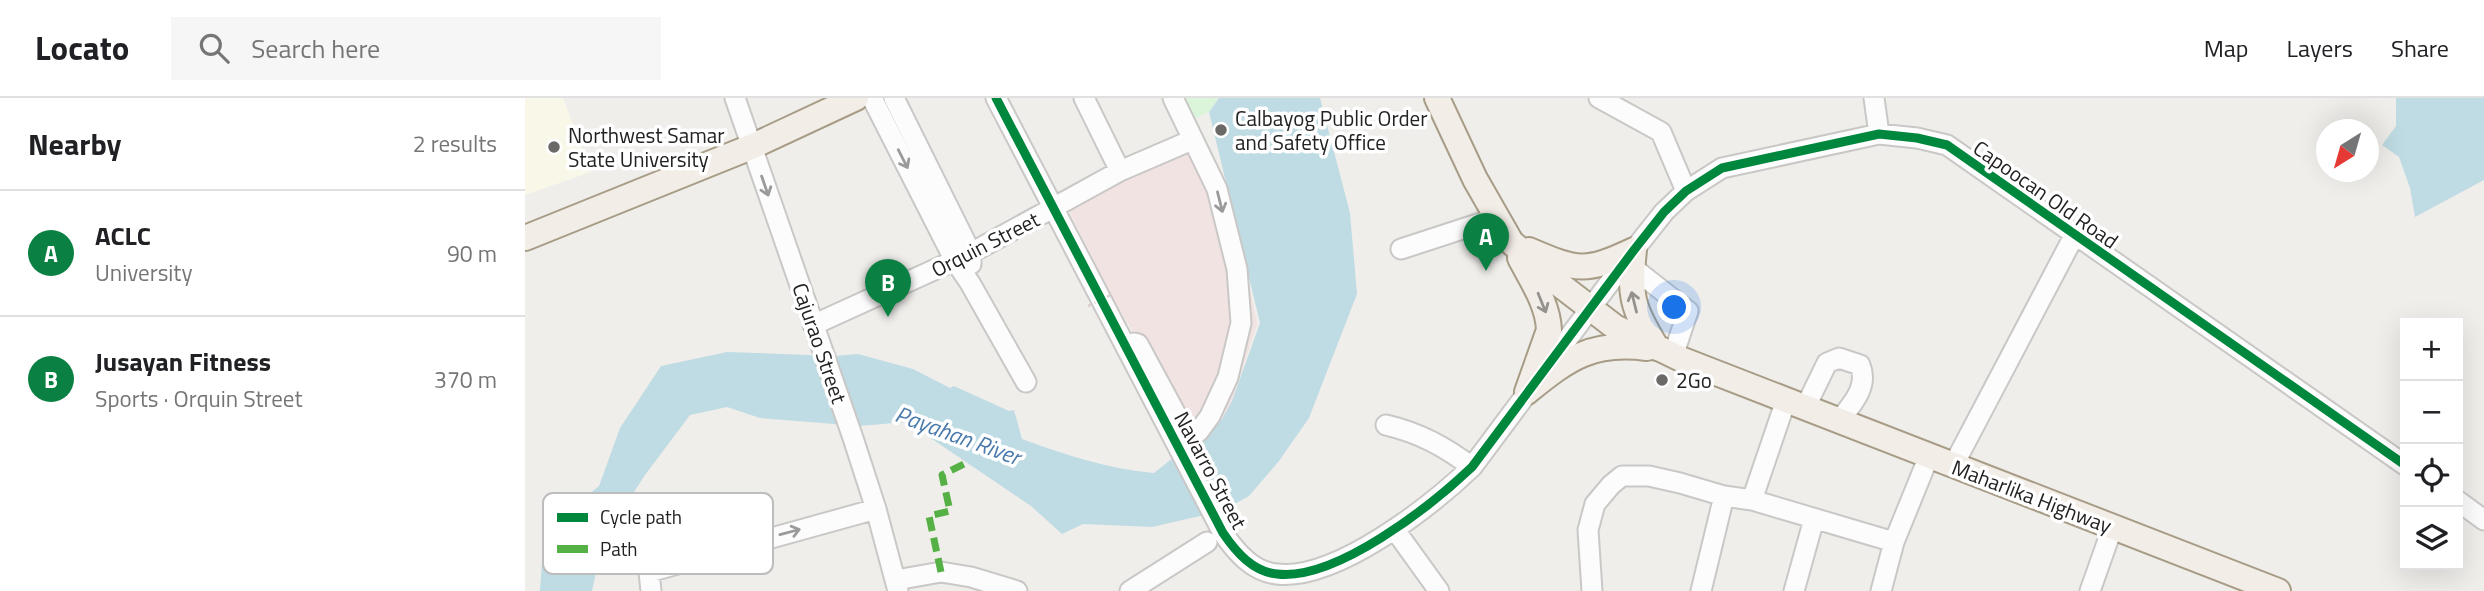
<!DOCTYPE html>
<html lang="en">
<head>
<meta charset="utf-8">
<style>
	:root { --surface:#fff; --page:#f6f6f6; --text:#202124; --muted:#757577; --line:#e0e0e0; --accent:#0b8043 }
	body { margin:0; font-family:"Titillium Web",sans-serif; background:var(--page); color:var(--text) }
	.controls { position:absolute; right:21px; bottom:21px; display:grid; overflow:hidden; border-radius:0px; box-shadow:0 7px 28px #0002 }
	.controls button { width:63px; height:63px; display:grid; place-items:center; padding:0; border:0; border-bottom:2px solid var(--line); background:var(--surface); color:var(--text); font:35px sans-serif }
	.compass { position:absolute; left:1791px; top:21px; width:63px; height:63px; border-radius:50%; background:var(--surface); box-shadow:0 7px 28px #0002; rotate:217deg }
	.you { position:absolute; left:1150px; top:210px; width:24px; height:24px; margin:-18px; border:5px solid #fff; border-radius:50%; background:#1a73e8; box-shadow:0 0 0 10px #1a73e833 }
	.badge { display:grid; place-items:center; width:46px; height:46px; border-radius:50%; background:var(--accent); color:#fff; font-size:23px; font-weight:700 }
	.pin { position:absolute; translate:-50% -58px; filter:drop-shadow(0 2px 4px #0008) }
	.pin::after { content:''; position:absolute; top:37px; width:24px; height:21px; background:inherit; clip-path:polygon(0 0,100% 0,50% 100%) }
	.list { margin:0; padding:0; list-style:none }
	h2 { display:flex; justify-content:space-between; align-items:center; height:91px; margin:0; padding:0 28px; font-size:30px }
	h2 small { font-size:23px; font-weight:400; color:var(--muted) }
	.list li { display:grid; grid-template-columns:46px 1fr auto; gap:21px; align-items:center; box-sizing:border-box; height:126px; padding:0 28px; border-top:2px solid var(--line) }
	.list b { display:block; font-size:26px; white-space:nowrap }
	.list p { margin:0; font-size:23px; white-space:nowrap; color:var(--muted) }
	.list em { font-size:23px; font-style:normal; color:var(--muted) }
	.icon { flex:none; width:38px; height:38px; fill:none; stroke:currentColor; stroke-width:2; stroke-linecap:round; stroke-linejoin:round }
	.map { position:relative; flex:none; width:1959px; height:493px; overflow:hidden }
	header { display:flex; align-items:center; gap:42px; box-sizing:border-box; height:98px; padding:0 35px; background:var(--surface); border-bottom:2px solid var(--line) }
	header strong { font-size:33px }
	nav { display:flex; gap:38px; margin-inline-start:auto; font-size:24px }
	.search { width:490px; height:63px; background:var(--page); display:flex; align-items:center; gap:18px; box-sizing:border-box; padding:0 24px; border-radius:0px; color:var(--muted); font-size:26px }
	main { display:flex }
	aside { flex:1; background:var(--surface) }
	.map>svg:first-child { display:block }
</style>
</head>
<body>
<header>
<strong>Locato</strong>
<div class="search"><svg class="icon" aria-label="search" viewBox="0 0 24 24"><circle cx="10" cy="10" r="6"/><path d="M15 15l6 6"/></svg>Search here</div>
<nav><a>Map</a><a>Layers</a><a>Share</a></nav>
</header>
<main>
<aside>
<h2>Nearby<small>2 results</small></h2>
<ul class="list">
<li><span class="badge">A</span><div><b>ACLC</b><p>University</p></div><em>90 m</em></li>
<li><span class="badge">B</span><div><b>Jusayan Fitness</b><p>Sports · Orquin Street</p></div><em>370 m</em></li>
</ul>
</aside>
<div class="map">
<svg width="1959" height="493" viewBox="0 0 1959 493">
	<rect width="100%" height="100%" fill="#f0eeeb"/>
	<!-- commercial -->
	<path fill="#f1e3e1" d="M665,50l48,81 19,95 -25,77 -10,18 -32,25 -26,-60 -53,-89 -45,-91z"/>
	<!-- education -->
	<path fill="#f8f7e8" d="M0,0h38l28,74 -66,23z"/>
	<!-- park -->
	<path fill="#daf5da" d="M655,0h38l-9,14 -20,9z"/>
	<!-- water -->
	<path fill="#bfdbe3" d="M694,0h101l30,115 7,81 -48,124 -30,43 -30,35 -27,15 -70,16 -69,-3 -21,10 -31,-28 -124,-84 -48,4 -99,-8 -33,-11 -37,8 -45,60 -42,65 -11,51h-52l4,-60 55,-45 21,-58 41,-62 66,-14 108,4 23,-2 55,15 37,19 4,-2 55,25 5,-1 8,29c44,16 86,30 132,34l68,-54 10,-18 28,-78 -51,-211z
		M1871,0h88v82l-69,37 -5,-29 -11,-31 -17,-12 14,-19z"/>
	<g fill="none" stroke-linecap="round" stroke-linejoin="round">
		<defs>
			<path id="minor" d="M210,0l118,340 23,71 22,82
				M347,0l83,163 15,22 56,99
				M369,0l77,155v11
				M471,0l227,435c13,19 30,39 54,41 59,7 154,-68 195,-107l162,-217 30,-38 22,-21 36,-23 157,-34 38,4 30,7 458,320
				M559,0l36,73
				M1074,0l62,34 25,59
				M1349,0l5,36
				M876,151l95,-31
				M1107,169l56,44 -15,45
				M288,227l158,-72 149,-82 72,-31
				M609,245l4,1 47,87 8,4 6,-4 11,-15 18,-39 13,-54 -4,-54 -20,-80 -44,-91
				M1280,310l22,-45 12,-5 21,7c9,22 -8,39 -21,56
				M861,327c34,8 59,22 86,42
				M1428,368l121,-230
				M1227,402l34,-100
				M1933,403l26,19
				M870,432l44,61
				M371,482l45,-8 30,5 46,14
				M126,493l-2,-19 227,-63
				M605,493l77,-49
				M1067,493l-4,-61 7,-26 16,-19 11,-9h27l31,7 44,13 28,4 142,42
				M1176,493l23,-95
				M1269,493l20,-72
				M1356,493l13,-49 35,-86
				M1565,493l23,-65"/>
			<path id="major" d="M912,0l38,81 36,63 40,36 64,49 68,33 595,231
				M0,140l226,-91 105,-49
				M1004,152c49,21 56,23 105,0
				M1109,152c-5,46 -2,58 23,98
				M995,160c12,23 28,46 29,72l-22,62
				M1003,293c41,-33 64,-50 119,-43"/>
		</defs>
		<!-- minor casing -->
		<use href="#minor" stroke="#c9c8c7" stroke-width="23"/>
		<!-- major casing -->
		<use href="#major" stroke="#a79c86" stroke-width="28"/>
		<!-- minor -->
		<use href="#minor" stroke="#fdfcfc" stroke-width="19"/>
		<!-- major -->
		<use href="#major" stroke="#f3ede7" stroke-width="24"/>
		<!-- path-bridge -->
		<path stroke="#dccecd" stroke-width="2.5" stroke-dasharray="3.5 3.5" stroke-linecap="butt" d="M563,208l23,-11"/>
		<!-- quiet -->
		<path stroke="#55b145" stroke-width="7" stroke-dasharray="14 7" stroke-linecap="butt" d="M416,474l-12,-56 21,-5 -8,-36 22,-11"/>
		<defs>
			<path id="cycleway" d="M471,0l227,435c13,19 30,39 54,41 59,7 154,-68 195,-107l162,-217 30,-38 22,-21 36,-23 157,-34 38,4 30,7 458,320"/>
		</defs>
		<!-- cycleway casing -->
		<use href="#cycleway" stroke="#fff" stroke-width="13"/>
		<!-- cycleway -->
		<use href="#cycleway" stroke="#00873e" stroke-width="9"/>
	</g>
	<!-- one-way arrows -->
	<defs><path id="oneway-shaft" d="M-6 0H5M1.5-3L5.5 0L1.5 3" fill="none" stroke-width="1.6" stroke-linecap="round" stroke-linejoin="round" transform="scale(1.75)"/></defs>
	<g stroke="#9a9a9a">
		<use href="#oneway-shaft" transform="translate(378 61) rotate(63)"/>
		<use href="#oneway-shaft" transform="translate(240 88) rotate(71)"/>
		<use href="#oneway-shaft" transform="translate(695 104) rotate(76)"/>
		<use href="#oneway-shaft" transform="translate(265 434) rotate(-15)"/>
	</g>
	<g stroke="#95928e">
		<use href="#oneway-shaft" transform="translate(1109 204) rotate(-104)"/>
		<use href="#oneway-shaft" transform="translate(1017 205) rotate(68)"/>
	</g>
	<!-- markers -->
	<g fill="#6a6968" stroke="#fff" stroke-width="2.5">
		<circle cx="696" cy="32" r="7"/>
		<circle cx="29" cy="49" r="7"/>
		<circle cx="1137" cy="282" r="7"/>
	</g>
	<g text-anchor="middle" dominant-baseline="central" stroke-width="7" stroke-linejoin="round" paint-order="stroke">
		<!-- poi labels -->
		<g font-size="21" fill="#222" stroke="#fff" text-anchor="start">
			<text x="710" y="20">Calbayog Public Order<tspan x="710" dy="24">and Safety Office</tspan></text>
			<text x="43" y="37">Northwest Samar<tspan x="43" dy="24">State University</tspan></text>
			<text x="1151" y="282">2Go</text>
		</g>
		<!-- street labels -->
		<g font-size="21" fill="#222" stroke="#fff">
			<text transform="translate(1521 96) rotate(35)">Capoocan Old Road</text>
			<text transform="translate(460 146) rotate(-27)">Orquin Street</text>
			<text transform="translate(295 245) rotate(71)">Cajurao Street</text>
			<text transform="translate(686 372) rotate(62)">Navarro Street</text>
			<text transform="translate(1507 398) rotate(21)">Maharlika Highway</text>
		</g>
		<!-- water labels -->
		<g font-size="23" font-style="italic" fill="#4a7aab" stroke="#fff">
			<text transform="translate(433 337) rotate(20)">Payahan River</text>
		</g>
	</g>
	<!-- legend -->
	<rect x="18" y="395" width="230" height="81" rx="10" fill="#fff" stroke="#bdbdbd" stroke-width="2"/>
	<rect x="32" y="415" width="31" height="9" fill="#00873e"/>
	<rect x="32" y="447" width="31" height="8" fill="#55b145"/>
	<g font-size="19" fill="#222">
		<text x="75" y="426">Cycle path</text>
		<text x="75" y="458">Path</text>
	</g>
</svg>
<div class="controls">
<button>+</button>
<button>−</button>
<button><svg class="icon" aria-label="locate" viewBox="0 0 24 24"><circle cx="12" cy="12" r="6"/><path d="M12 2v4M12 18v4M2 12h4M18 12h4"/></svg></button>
<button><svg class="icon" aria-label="layers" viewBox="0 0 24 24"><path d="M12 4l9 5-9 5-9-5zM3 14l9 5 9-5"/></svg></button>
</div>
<svg class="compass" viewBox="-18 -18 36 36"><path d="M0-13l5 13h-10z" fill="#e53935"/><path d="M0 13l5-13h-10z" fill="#757577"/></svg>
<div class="you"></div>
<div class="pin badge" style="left:961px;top:173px">A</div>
<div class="pin badge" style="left:363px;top:219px">B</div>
</div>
</main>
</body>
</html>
